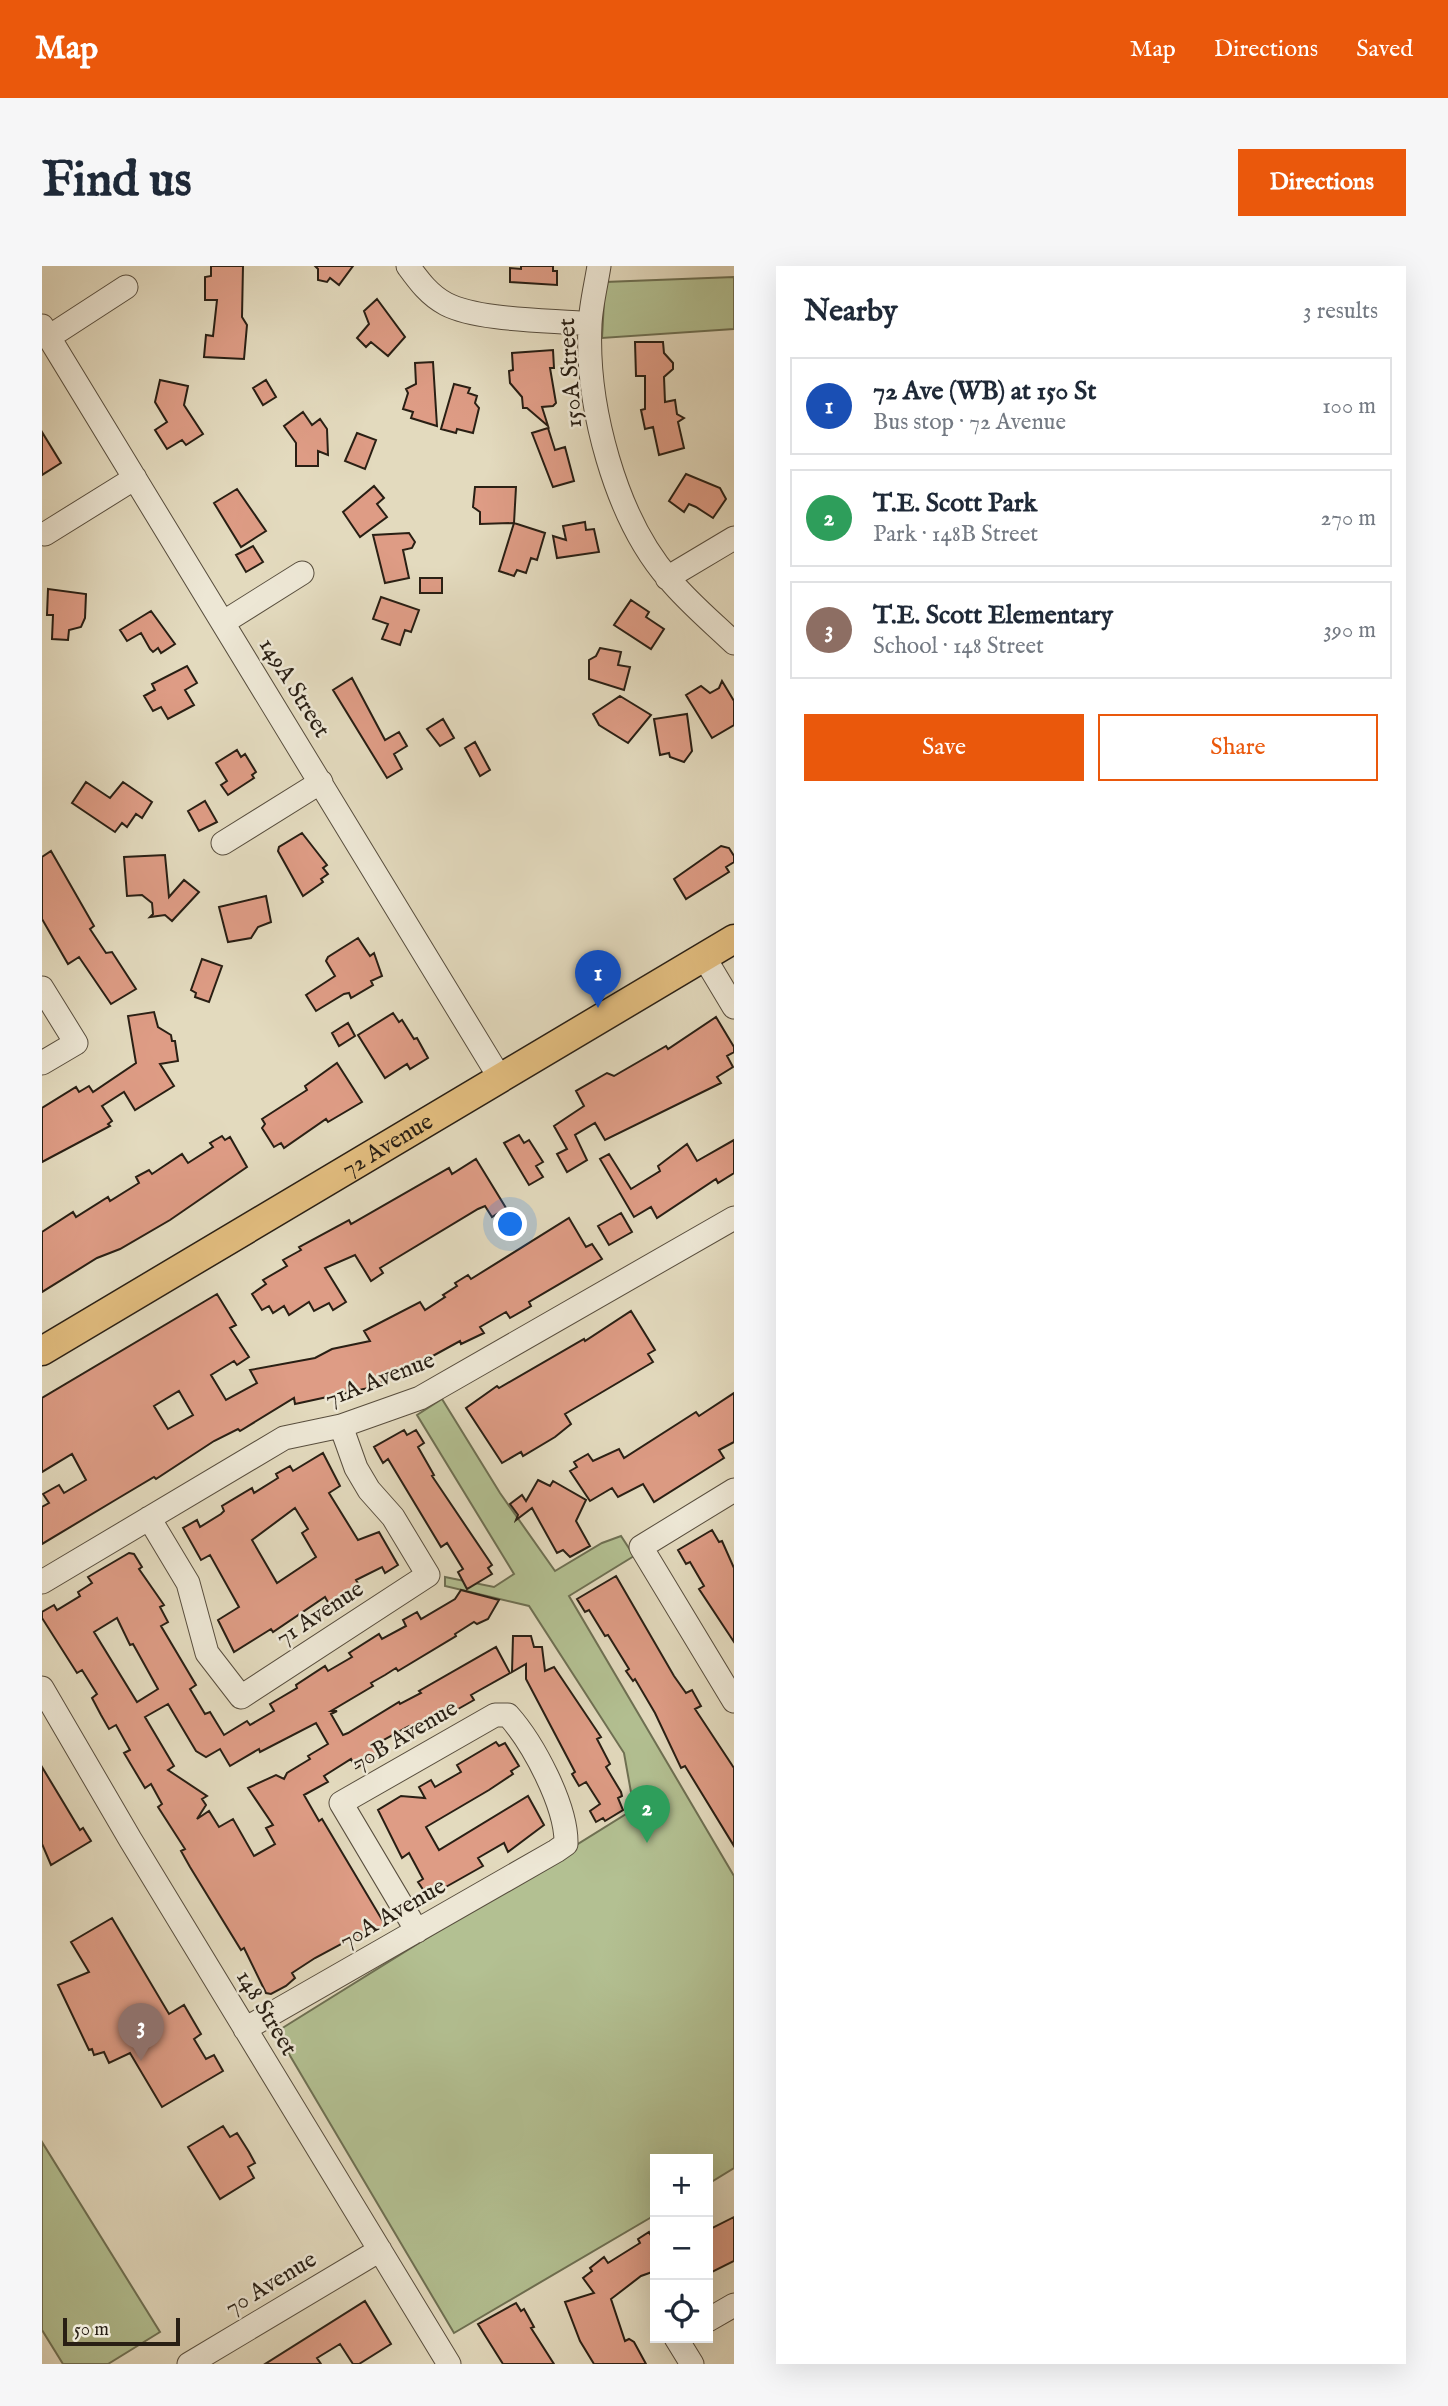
<!DOCTYPE html>
<html lang="en">
<head>
<meta charset="utf-8">
<style>
	:root { --surface:#fff; --page:#f6f6f7; --text:#1f2937; --muted:#747a83; --line:#e0e1e3; --accent:#ea580c }
	body { margin:0; font-family:"IM FELL English",serif; background:var(--page); color:var(--text) }
	.controls { position:absolute; right:21px; bottom:21px; display:grid; overflow:hidden; border-radius:0px; box-shadow:0 7px 28px #0002 }
	.controls button { width:63px; height:63px; display:grid; place-items:center; padding:0; border:0; border-bottom:2px solid var(--line); background:var(--surface); color:var(--text); font:35px sans-serif }
	.scale { position:absolute; left:21px; bottom:18px; width:117px; box-sizing:border-box; padding-left:7px; border:4px solid #291f14; border-top:0; font-size:19px; line-height:24px; white-space:nowrap; color:#291f14; -webkit-text-stroke:5px #ede7d5; paint-order:stroke }
	.you { position:absolute; left:469px; top:959px; width:24px; height:24px; margin:-18px; border:5px solid #fff; border-radius:50%; background:#1a73e8; box-shadow:0 0 0 10px #1a73e833 }
	.badge { display:grid; place-items:center; width:46px; height:46px; border-radius:50%; background:var(--accent); color:#fff; font-size:23px; font-weight:700 }
	.pin { position:absolute; translate:-50% -58px; filter:drop-shadow(0 2px 4px #0008) }
	.pin::after { content:''; position:absolute; top:37px; width:24px; height:21px; background:inherit; clip-path:polygon(0 0,100% 0,50% 100%) }
	.list { margin:0; padding:0; list-style:none }
	h2 { display:flex; justify-content:space-between; align-items:center; height:91px; margin:0; padding:0 28px; font-size:30px }
	h2 small { font-size:23px; font-weight:400; color:var(--muted) }
	.list li { display:grid; grid-template-columns:46px 1fr auto; gap:21px; align-items:center; box-sizing:border-box; height:98px; margin:0 14px 14px; padding:0 14px; border:2px solid var(--line); border-radius:0px }
	.list b { display:block; font-size:26px; white-space:nowrap }
	.list p { margin:0; font-size:23px; white-space:nowrap; color:var(--muted) }
	.list em { font-size:23px; font-style:normal; color:var(--muted) }
	.actions { display:flex; gap:14px; padding:21px 28px }
	.actions a { flex:1; padding:16px 0; border:2px solid var(--accent); border-radius:0px; text-align:center; font-size:24px; color:var(--accent) }
	.actions .main { background:var(--accent); color:#fff }
	.icon { flex:none; width:38px; height:38px; fill:none; stroke:currentColor; stroke-width:2; stroke-linecap:round; stroke-linejoin:round }
	.map { position:relative; flex:none; width:692px; height:2098px; overflow:hidden; border-radius:0px }
	header { display:flex; align-items:center; gap:42px; box-sizing:border-box; height:98px; padding:0 35px; background:var(--accent); color:#fff }
	header strong { font-size:33px }
	nav { display:flex; gap:38px; margin-inline-start:auto; font-size:24px }
	.intro { display:flex; align-items:center; justify-content:space-between; box-sizing:border-box; height:168px; padding:0 42px }
	h1 { margin:0; font-size:49px }
	.button { padding:18px 32px; border-radius:0px; background:var(--accent); color:#fff; font-size:24px; font-weight:700 }
	main { display:flex; gap:42px; padding:0 42px }
	aside { flex:1; background:var(--surface); border-radius:0px; box-shadow:0 7px 28px #0002 }
	.map>svg:first-child { display:block }
</style>
</head>
<body>
<header>
<strong>Map</strong>
<nav><a>Map</a><a>Directions</a><a>Saved</a></nav>
</header>
<div class="intro"><h1>Find us</h1><a class="button">Directions</a></div>
<main>
<div class="map">
<svg width="692" height="2098" viewBox="0 0 692 2098">
	<rect width="100%" height="100%" fill="#e3dabe"/>
	<filter id="stains"><feTurbulence type="fractalNoise" baseFrequency=".00286" numOctaves="4"/><feColorMatrix values="0 0 0 0 .2 0 0 0 0 .09 0 0 0 0 .02 0 0 0 .5 -.17"/></filter>
	<radialGradient id="worn" r=".72"><stop offset=".6" stop-color="#630" stop-opacity="0"/><stop offset="1" stop-color="#630" stop-opacity=".3"/></radialGradient>
	<!-- green -->
	<path fill="#b3c092" stroke="#6e7053" stroke-width="2" d="M692,11v52l-132,9 3,-56z
		M400,1133l58,94 55,78 47,-28 19,-7 13,20 -65,40 165,280v292l-26,16v-25h-53v56l-201,118 -178,-301 358,-223 -10,-56 -95,-147 -84,-20v-9l49,10 20,-13 -97,-159z
		M0,1876l118,190 -52,32h-45l-21,-34z"/>
	<!-- building -->
	<path fill="#de9c85" stroke="#291f14" stroke-width="2" fill-rule="evenodd" d="M169,0h32l-1,51 5,8 -3,34 -40,-2 2,-22 7,1 4,-36h-12v-23l6,-1z
		M273,0h38l-14,19 -9,-7 -3,4 -9,-2v-11z
		M479,0h32v5h4v14l-47,-3v-14l11,1z
		M335,33l28,38 -17,19 -17,-14 -5,5 -9,-9 12,-14 -5,-13z
		M593,76h28l1,11 9,10v6l-9,8 1,25 10,-2 2,14 7,4 -6,4 6,26 -25,7 -6,-28 -8,2 -4,-19 4,-1v-33h-9z
		M511,84l1,18h-4l6,35 -3,3 -11,1 6,19 -21,-18h-4l-1,-11 -12,-14 -1,-12 4,-1 -1,-17z
		M391,96l4,64 -26,-8 2,-6 -10,-3 5,-16 -2,-4 10,-5 -1,-21z
		M118,114l28,6 -4,19 19,29 -17,11 -4,-5 -15,9 -12,-19 12,-8 -12,-20z
		M224,114l10,17 -13,8 -10,-17z
		M412,118l16,4 -2,5 9,3 -2,7 4,5 -6,25 -16,-4 -1,4 -15,-4z
		M261,146l9,13 8,-6 7,10 1,26 -10,-4v15h-22v-23l-12,-17z
		M506,162l7,22 10,-3 9,34 -21,6 -21,-54z
		M0,166l19,31 -19,12z
		M315,167l19,7 -11,29 -20,-8z
		M644,208l34,14 6,11 -13,19 -17,-11 -7,-3 -5,8 -15,-11z
		M332,220l10,12 -7,6 10,13 -27,20 -17,-25z
		M433,221h41l-2,36 31,10 -8,27 -6,-2 -5,15 -9,-3 -3,6 -15,-5 15,-48 -34,1v-12l-7,-5z
		M195,223l29,42 -25,16 -27,-44z
		M543,256l1,8 8,-1 5,23 -42,6 -4,-22 13,4 -3,-14z
		M367,267l6,9 -3,6 -9,2 6,28 -24,5 -12,-48z
		M211,280l10,16 -17,10 -10,-17z
		M378,312h22v15h-22z
		M6,323l38,5 -1,24 -4,9 -12,3 -1,10 -16,-1 1,-24h-6z
		M339,331l38,13 -8,22 -6,-2 -5,15 -18,-6 6,-15 -15,-5z
		M589,334l18,12 -3,5 18,12 -13,20 -37,-24z
		M109,345l24,33 -14,9 -3,-5 -5,4 -3,-3 -9,-16 -14,8 -7,-11z
		M558,382l21,4 -3,13 12,2 -6,23 -35,-11v-19l7,-4z
		M145,400l10,17 -12,7 9,15 -26,14 -7,-12 -8,4 -9,-15 11,-6 -3,-6z
		M310,412l33,62 14,-8 8,14 -13,8 8,15 -15,9 -54,-88z
		M680,415l12,20v24l-22,13 -26,-43 15,-9 9,7 9,-5z
		M578,430l31,19 -23,28 -29,-18 -6,-11z
		M645,448l5,37 -8,11 -14,-5 -1,-4 -9,2 -6,-36z
		M401,453l11,19 -14,8 -13,-17z
		M433,476l15,28 -10,6 -15,-28z
		M195,484l4,7 4,-3 11,18 -4,3 2,3 -26,17 -7,-10 6,-4 -11,-18z
		M44,516l24,16 13,-16 29,20 -10,16 -6,-4 -9,13 -5,-4 -7,9 -43,-29z
		M163,535l12,21 -18,9 -11,-20z
		M260,567l25,32 -4,3 5,6 -7,5 2,3 -20,14 -25,-45 1,-4z
		M679,580l8,2 5,8v6l-8,5 3,5 -43,27 -12,-20z
		M9,585l43,75 -4,3 16,24 6,-1 24,37 -25,15 -32,-47 -11,7 -26,-45v-62z
		M123,589l4,42 15,-17 15,12 -27,29 -7,-6 -15,2 3,-3 -1,-11 -10,-8 -15,1 -3,-39z
		M224,630l5,26 -13,5 -7,11 -23,4 -9,-35z
		M316,672l12,18 4,-3 8,23 -11,5 2,4 -22,13 -2,-5 -5,1 -28,17 -10,-16 29,-19 -9,-15 2,-4z
		M160,693l20,7 -13,36 -14,-5 1,-4 -5,-3z
		M112,746l4,15 13,8 1,6h3l3,20 -18,3 14,22 -39,24 -11,-18 -22,14 10,15 -4,3 2,2 -68,36v-54l34,-21 3,5 10,-6 4,6 43,-29 -8,-47z
		M351,747l6,9 3,-2 12,19 3,-1 11,20 -18,11 -3,-5 -22,14 -27,-43z
		M674,751l18,30v5l-7,4 6,11 -16,10 4,6 -116,57 -10,-17 -20,12 12,25 -20,12 -10,-18 10,-5 -13,-23 30,-20 -8,-15 31,-18 7,3 52,-30 2,3z
		M306,757l7,13 -16,10 -7,-13z
		M295,797l25,39 -34,20 -2,-3 -42,29 -3,-5 -7,4 -12,-19 3,-4 -3,-5 45,-29 -2,-4z
		M477,869l5,8 5,-3 14,22 -7,4 7,11 -14,8 -25,-42z
		M180,870l3,4 5,-3 17,30 -77,53 -50,29 -23,9 -55,34v-60l31,-20 3,5 32,-20 2,4 29,-18 -3,-6 13,-7 3,4 30,-20 6,9 25,-16 -3,-4z
		M692,874v33l-16,10 -2,-4 -59,39 -6,-11 -17,10 -34,-58 9,-5 22,35 29,-18 -2,-5 29,-22 10,17z
		M434,893l30,49 -14,9 -7,-11 -7,3 -98,59 3,5 -12,8 -16,-26 -30,13 21,34 -13,8 -4,-7 -15,8 -5,-9 -20,13 -5,-9 -11,7 -4,-7 -7,4 -10,-16 14,-10 -3,-4 24,-14 -4,-6 18,-10 -2,-3 50,-27 2,4 98,-56 3,6z
		M579,947l11,19 -23,13 -11,-19z
		M527,952l17,29 6,-3 10,15 -73,43 2,4 -21,12 -4,-6 -26,15 4,6 -23,11 -1,-3 -51,28 -1,-2 -35,20 -78,17 -1,-6 -54,33 -2,-2 -24,12 -58,38 -2,-2 -37,22 -75,45v-37l7,-4 -6,-9 16,-9 5,8 22,-13 -14,-26 -30,18v-74l175,-104 19,31 -6,3 19,29 -12,8 -3,-4 -23,14 15,25 31,-17 -7,-13 65,-12 17,-9 38,-8 -6,-10 56,-29 5,8 20,-13 -2,-2 14,-9 -2,-3 13,-8 3,4zM137,1125l14,24 -25,14 -14,-23z
		M589,1045l24,39 -7,4 5,8 -88,52 6,10 -16,13 -32,19 -2,-4 -19,11 -36,-55 31,-22 2,2 85,-49 1,2z
		M692,1127v49l-15,8 5,8 -70,44 -11,-18 -25,13 -6,-9 -22,13 -20,-30 7,-4 -3,-5 14,-8 5,7 26,-12 5,9 72,-46 3,4z
		M362,1164l3,5 9,-5 8,13 -6,4 16,28 -2,1 60,89 -4,3 4,6 -25,15 -9,-17 5,-3 -16,-26 -6,4 -53,-88 -5,4 -9,-16z
		M281,1187l17,33 -11,7 29,47 21,-8 19,33 -13,8 -3,-6 -26,13 3,5 -4,4 -22,13 -4,2 -4,-7 -52,35 -2,-3 -37,23 -16,-32 21,-13 -29,-52 -9,5 -18,-32 14,-8 3,7 21,-13 3,-3 -2,-5 30,-18 2,5 24,-15 -2,-4 14,-8 3,5zM253,1242l13,21 -6,4 14,24 -39,26 -25,-43z
		M496,1214l12,6 3,-5 33,19 -10,21 14,25 -20,11 -7,-7 -6,3 -25,-45 -16,12 2,-5 -8,-11 12,-9 4,6z
		M670,1264l7,12 3,-1 12,27v74l-35,-53 5,-3 -14,-24 -4,2 -8,-14z
		M87,1287l5,1 8,13 -3,2 25,36 -4,2 8,15 -7,4 35,59 -6,4 15,25 5,-2 14,23 23,-14 3,4 24,-14 -4,-7 27,-16 -1,-3 29,-19 3,5 24,-14 -3,-4 30,-19 3,5 24,-13 -3,-6 14,-8 4,7 34,-20 6,-9 38,10 -11,19 -11,5 -3,-2 -19,12 1,2 -58,35 -2,-3 -11,7 -14,8 2,3 -42,25h6l-6,3 12,21 5,-2 51,-31 1,2 21,-11 -2,-2 77,-44 14,26 -39,22 3,5 -60,34 -5,-8 -27,15 5,9 -31,18 -5,-9 -27,17 4,6 -24,13 15,26 3,-2 62,104 -2,5 -14,9 -12,4 -2,-4 -39,21 -23,15 3,5 -9,8 -15,8 -5,-1 -22,-45 -3,2 -51,-83 -9,-16 4,-2 -27,-42 4,-3 -11,-20 -6,4 -21,-35 6,-3 -14,-25 -7,4 -8,-14 -9,-17 5,-4 -15,-24 -5,3 -35,-55v-6l12,-7 3,5 23,-14 -2,-4 14,-9 -4,-6zM75,1352l13,27 3,-1 25,45 -21,13 -43,-70zM126,1438l28,47 10,6 14,-8 10,17 29,-17 1,3 56,-29 12,21 -20,12 2,3 -23,14 -3,6 -8,-4 -28,13 25,37 -7,3 9,16 -21,12 -21,-37 -14,8 -10,-16 -12,8 9,-14 -4,-6 5,-3 -39,-26 6,-4 -29,-49z
		M574,1310l58,100 12,17 6,-3 9,16 -6,3 39,59v78l-49,-80 -4,2 -26,-55 -20,-34 -2,2 -7,-10 3,-2 -21,-34 -3,1 -16,-26 -4,2 -8,-13z
		M471,1370h18l3,11h8l3,24 9,-4 47,70 -4,2 13,25 -4,3 15,25 1,4 -4,2 5,12 -18,11 -2,-3 -7,4 -6,-11 10,-7 -14,-22 -7,4 -7,-12 3,-2 -49,-93v-15l-14,8z
		M454,1476l3,4 6,-3 14,23 -8,5 2,3 -24,16 -63,37 13,23 89,-54 16,29 -36,27 -4,-9 -26,15 5,8 -55,31 -10,-15 5,-3 -14,-26 -7,5 -24,-48 23,-14 24,2 -6,-11 12,-7 4,7 26,-15 -4,-7z
		M0,1501l38,63 3,-2 8,13 -40,24 -9,-21z
		M70,1652l57,96 15,-9 17,29 -7,5 12,20 8,-4 9,16 -61,36 -32,-54 -21,10 -5,-11 -10,3 -2,-6 -3,1 -31,-65 31,-13 -18,-30z
		M181,1860l7,11 7,-4 12,19 6,11 -7,4 6,11 -34,21 -32,-52z
		M692,1951v44l-26,13v-44z
		M607,1966l6,11v28l-14,5 -30,23 14,42 4,-2 5,3 12,22h-52l-14,-23 -15,-39 29,-9 -11,-15 9,-7 -2,-3 14,-11 4,6 32,-20 -2,-4z
		M323,2035l26,43 -32,20h-6l-13,-20 -23,14 4,6h-56z
		M474,2037l5,8 3,-2 10,18 -3,1 23,36h-51l-17,-27 -8,-13z"/>
	<g fill="none" stroke-linecap="round" stroke-linejoin="round">
		<defs>
			<path id="minor" d="M366,0c11,15 21,29 38,38 33,17 105,16 144,20
				M557,0c-3,19 -8,39 -9,58 -4,81 25,193 79,255 19,23 43,43 65,64
				M0,60l458,752
				M7,71l77,-50
				M3,268l90,-56
				M625,312l67,-40
				M182,356l78,-49
				M181,577l98,-61
				M662,691l30,50
				M0,722l34,55 -34,20
				M692,1224l-93,57 93,154
				M107,1252l39,65 19,70 34,44 187,-122 -35,-58 -24,-27 -13,-22 -15,-42
				M0,1316l242,-144 57,-12 79,-28 314,-180
				M0,1422l88,151 319,525
				M203,1763l311,-178 10,-7c1,-38 -33,-101 -58,-129h-13l-154,88 76,128
				M666,2054l26,-15
				M634,2072l16,26
				M147,2098l191,-114"/>
			<g id="major">
				<path id="s1" d="M0,1085l692,-412"/>
			</g>
		</defs>
		<!-- minor casing -->
		<use href="#minor" stroke="#584e3e" stroke-width="25"/>
		<!-- major casing -->
		<use href="#major" stroke="#291f14" stroke-width="31"/>
		<!-- minor -->
		<use href="#minor" stroke="#ede7d5" stroke-width="23"/>
		<!-- major -->
		<use href="#major" stroke="#e2bd7f" stroke-width="28"/>
	</g>
	<g text-anchor="middle" dominant-baseline="central" stroke-width="5" stroke-linejoin="round" paint-order="stroke">
		<!-- street labels -->
		<g font-size="24" fill="#291f14" stroke="#ede7d5">
			<text transform="translate(529 107) rotate(-94)">150A Street</text>
			<text transform="translate(252 422) rotate(58)">149A Street</text>
			<text stroke="none"><textPath href="#s1" startOffset="402">72 Avenue</textPath></text>
			<text transform="translate(338 1114) rotate(-21)">71A Avenue</text>
			<text transform="translate(278 1348) rotate(-33)">71 Avenue</text>
			<text transform="translate(363 1470) rotate(-30)">70B Avenue</text>
			<text transform="translate(351 1648) rotate(-30)">70A Avenue</text>
			<text transform="translate(224 1747) rotate(59)">148 Street</text>
			<text transform="translate(229 2018) rotate(-31)">70 Avenue</text>
		</g>
	</g>
	<rect width="100%" height="100%" filter="url(#stains)"/>
	<rect width="100%" height="100%" fill="url(#worn)"/>
</svg>
<div class="controls">
<button>+</button>
<button>−</button>
<button><svg class="icon" aria-label="locate" viewBox="0 0 24 24"><circle cx="12" cy="12" r="6"/><path d="M12 2v4M12 18v4M2 12h4M18 12h4"/></svg></button>
</div>
<div class="scale">50 m</div>
<div class="you"></div>
<div class="pin badge" style="left:556px;top:742px;background:#1a4fb4">1</div>
<div class="pin badge" style="left:605px;top:1577px;background:#2e9e5b">2</div>
<div class="pin badge" style="left:99px;top:1795px;background:#8d6e63">3</div>
</div>
<aside>
<h2>Nearby<small>3 results</small></h2>
<ul class="list">
<li><span class="badge" style="background:#1a4fb4">1</span><div><b>72 Ave (WB) at 150 St</b><p>Bus stop · 72 Avenue</p></div><em>100 m</em></li>
<li><span class="badge" style="background:#2e9e5b">2</span><div><b>T.E. Scott Park</b><p>Park · 148B Street</p></div><em>270 m</em></li>
<li><span class="badge" style="background:#8d6e63">3</span><div><b>T.E. Scott Elementary</b><p>School · 148 Street</p></div><em>390 m</em></li>
</ul>
<div class="actions"><a class="main">Save</a><a>Share</a></div>
</aside>
</main>
</body>
</html>
